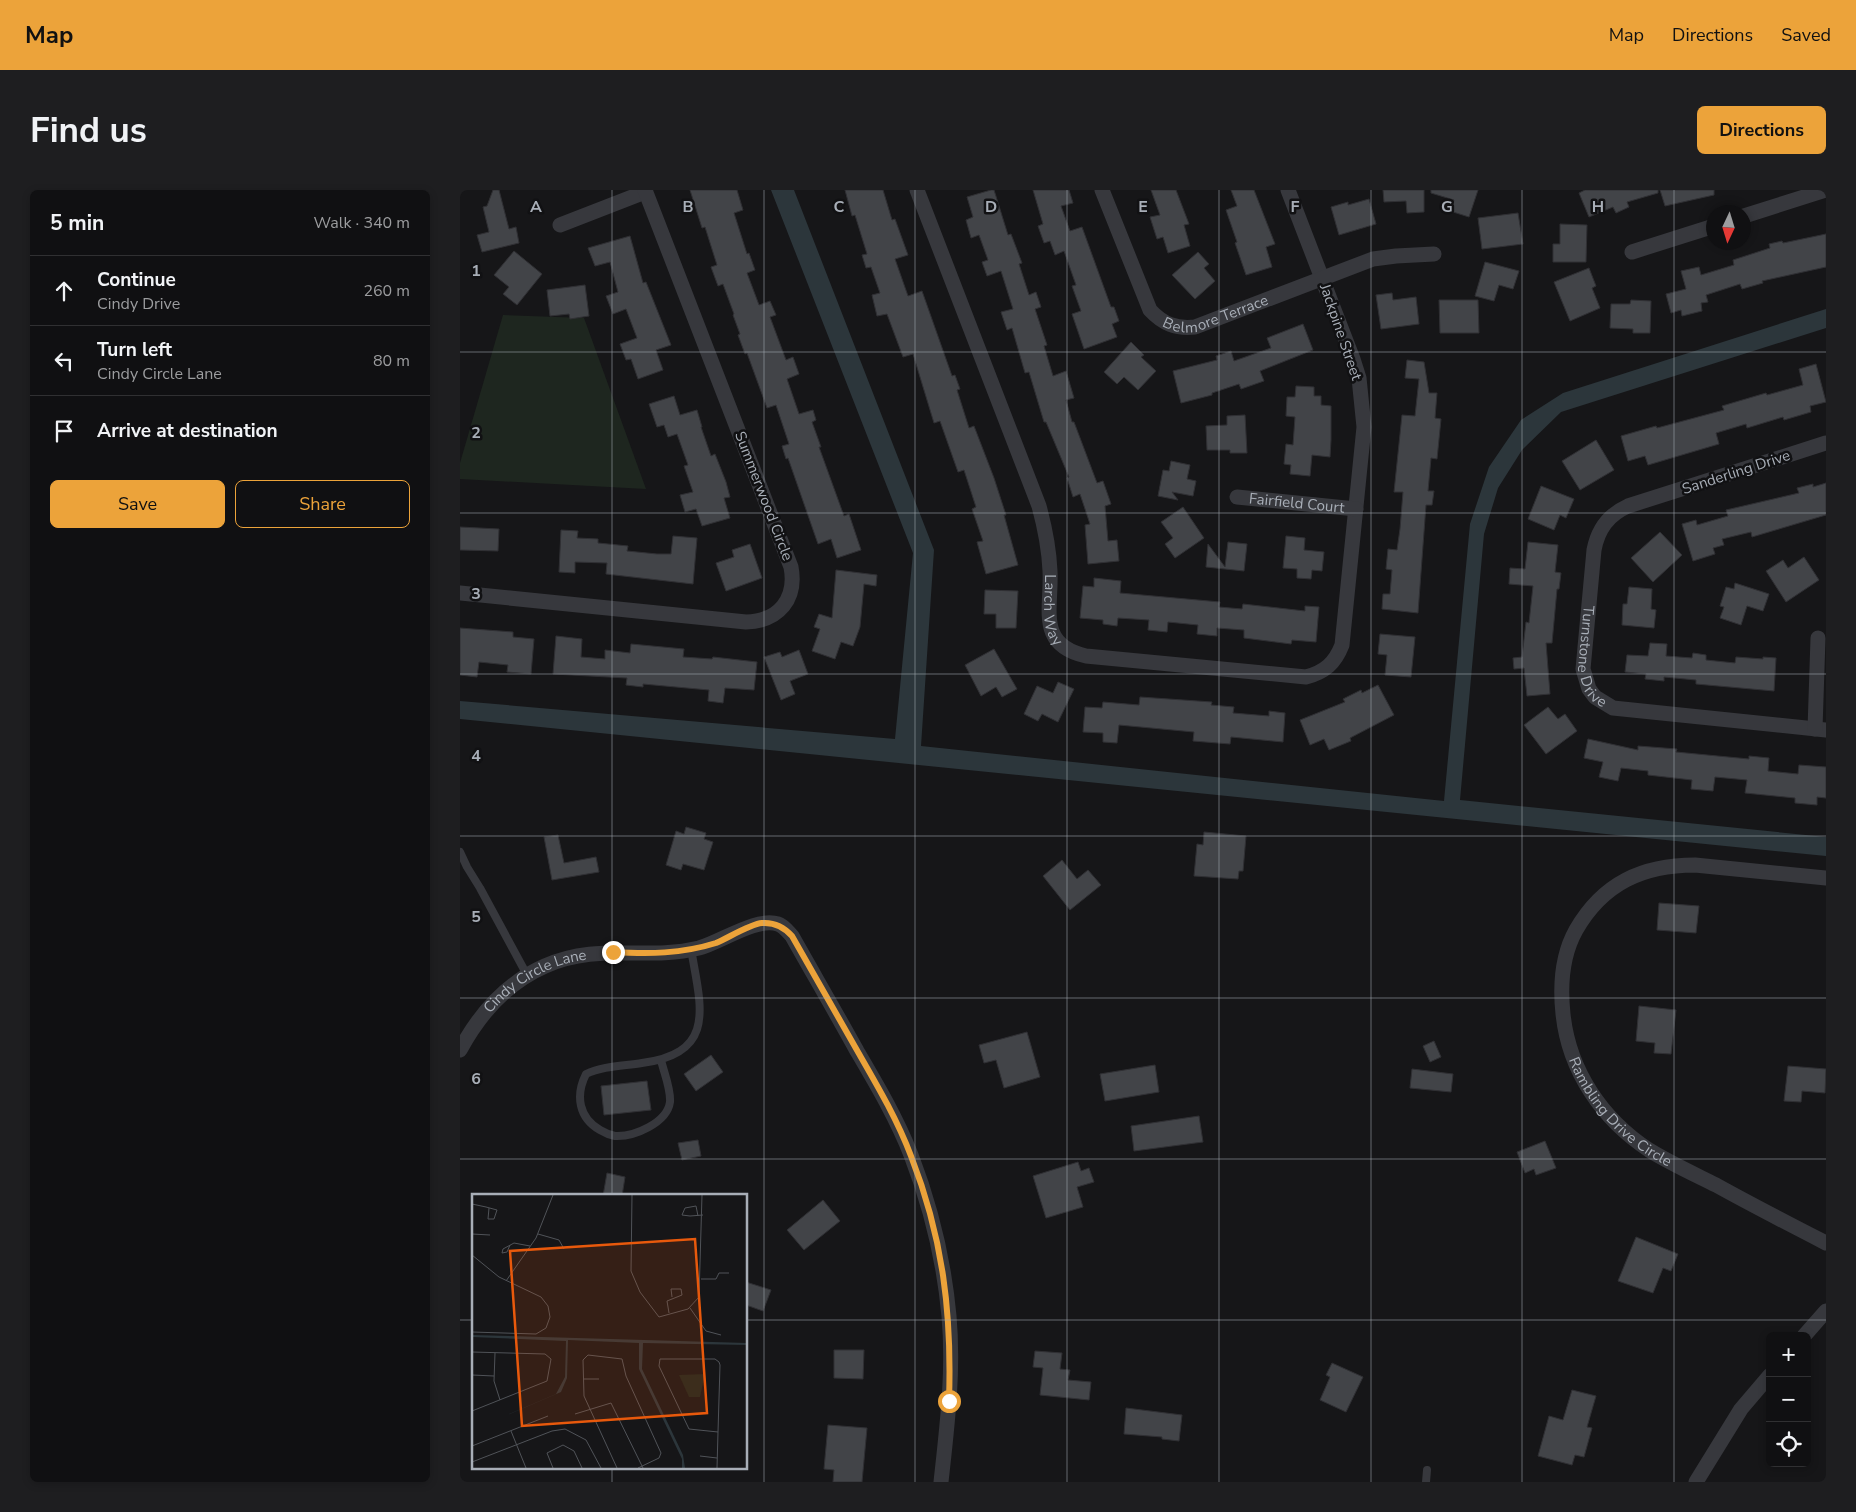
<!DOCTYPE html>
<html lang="en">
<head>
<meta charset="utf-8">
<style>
	:root { --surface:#101012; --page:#1e1e20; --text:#f1f3f6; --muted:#9c9d9f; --line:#303032; --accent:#eca33a }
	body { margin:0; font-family:"Nunito Sans",sans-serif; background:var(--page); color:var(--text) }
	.controls { position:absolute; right:15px; bottom:15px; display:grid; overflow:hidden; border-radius:8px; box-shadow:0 2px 8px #0003 }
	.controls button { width:45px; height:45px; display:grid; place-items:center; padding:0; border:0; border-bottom:1px solid var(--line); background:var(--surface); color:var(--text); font:25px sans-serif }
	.compass { position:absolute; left:1246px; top:15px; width:45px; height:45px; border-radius:50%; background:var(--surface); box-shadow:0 2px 8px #0003; rotate:184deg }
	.stop { position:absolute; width:15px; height:15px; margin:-11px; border:4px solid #eca33a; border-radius:50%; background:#fff }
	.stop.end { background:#eca33a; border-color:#fff; box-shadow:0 1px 5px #0008 }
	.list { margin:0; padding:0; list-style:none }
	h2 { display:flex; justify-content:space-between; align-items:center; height:65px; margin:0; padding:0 20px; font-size:21px }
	h2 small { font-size:16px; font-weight:400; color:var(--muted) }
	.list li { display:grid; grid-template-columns:32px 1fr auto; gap:15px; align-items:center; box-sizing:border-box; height:70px; padding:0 20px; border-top:1px solid var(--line) }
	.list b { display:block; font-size:19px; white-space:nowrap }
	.list p { margin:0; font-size:16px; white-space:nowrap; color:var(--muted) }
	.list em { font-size:16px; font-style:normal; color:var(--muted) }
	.actions { display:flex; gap:10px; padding:15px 20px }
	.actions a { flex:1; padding:11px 0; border:1px solid var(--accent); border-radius:8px; text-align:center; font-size:18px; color:var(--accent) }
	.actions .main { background:var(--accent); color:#111 }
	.icon { flex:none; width:28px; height:28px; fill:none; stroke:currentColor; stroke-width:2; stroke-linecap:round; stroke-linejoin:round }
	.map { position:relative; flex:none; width:1366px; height:1292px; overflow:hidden; border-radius:8px }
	header { display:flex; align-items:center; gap:30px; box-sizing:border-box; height:70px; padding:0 25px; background:var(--accent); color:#111 }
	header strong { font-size:24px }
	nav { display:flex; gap:28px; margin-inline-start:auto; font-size:18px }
	.intro { display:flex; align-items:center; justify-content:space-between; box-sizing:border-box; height:120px; padding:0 30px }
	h1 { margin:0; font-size:35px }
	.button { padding:12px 22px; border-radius:8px; background:var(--accent); color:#111; font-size:18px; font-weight:700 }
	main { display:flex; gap:30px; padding:0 30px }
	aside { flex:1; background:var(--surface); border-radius:8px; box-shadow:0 2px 8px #0003 }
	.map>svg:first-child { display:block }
</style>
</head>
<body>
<header>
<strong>Map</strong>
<nav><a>Map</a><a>Directions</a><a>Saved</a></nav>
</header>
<div class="intro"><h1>Find us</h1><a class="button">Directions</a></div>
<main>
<aside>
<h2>5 min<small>Walk · 340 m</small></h2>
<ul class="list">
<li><svg class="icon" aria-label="ahead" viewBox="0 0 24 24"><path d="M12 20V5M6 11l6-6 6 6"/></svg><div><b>Continue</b><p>Cindy Drive</p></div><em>260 m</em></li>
<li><svg class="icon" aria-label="left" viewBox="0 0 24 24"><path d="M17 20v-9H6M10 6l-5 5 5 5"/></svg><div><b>Turn left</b><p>Cindy Circle Lane</p></div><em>80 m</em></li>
<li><svg class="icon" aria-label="arrive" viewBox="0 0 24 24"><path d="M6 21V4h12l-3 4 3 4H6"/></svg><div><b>Arrive at destination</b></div></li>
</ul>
<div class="actions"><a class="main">Save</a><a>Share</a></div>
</aside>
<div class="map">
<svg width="1366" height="1292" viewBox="0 0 1366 1292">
	<rect width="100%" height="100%" fill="#161618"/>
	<!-- green -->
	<path fill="#1e261f" d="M43,125l81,3 62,171 -186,-10v-16z"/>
	<!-- water -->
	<path fill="#2c363b" d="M311,0h23l140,360 -13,196 523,55 26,-277 19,-57 32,-47 42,-27 263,-84v19l-265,84 -39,38 -24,38 -14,46 -24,266 366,37v19l-1366,-137v-18l435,38 18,-186z"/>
	<!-- building -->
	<path fill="#424448" stroke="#303034" d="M33,0h6l10,39 7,-2 3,16 -37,9 -5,-17 12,-3 -6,-25 4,-1z
		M230,0h47l6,20 -9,3 13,41 2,-1 6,17 -8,3 12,32 11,-4 6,14 -6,2 16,43 7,-3 6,17 -12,5 12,35 14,-4 3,10 -4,2 9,25h-2l25,69 5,-2 12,36 -24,8 -6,-19 -13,5 -30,-86 -2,1 -4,-13 7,-2 -13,-39 -9,3 -20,-55 -2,1 -7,-19 2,-1 -7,-19 1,-1 -11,-30 -5,2 -7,-19 6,-2 -12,-38 -3,1z
		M385,0h38l9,30 3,-1 13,36 -13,4 13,37 14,-5 30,85 3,-1 5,14 -3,1 12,38 5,-2 20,52 12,37h-2l14,50 -32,9 -9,-32 6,-1 -11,-32 4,-2 -12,-37 -6,2 -18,-51 -6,2 -21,-69 -10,3 -16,-43 -10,2 -5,-21 8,-2 -9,-26 -5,1 -4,-13 5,-1 -12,-39 -3,1z
		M531,0h3l14,45 3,-1 11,29 -3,1 10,31 7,-3 5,15 -6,2 12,36 -3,1 9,30 13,-5 8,27 -8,2 6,22h2l23,61 6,-2 8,23 -6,2 3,35 9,-1 2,21 -31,3 -3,-39 5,-1 -10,-30 -7,3 -6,-19 2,-1 -23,-55h-2l-15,-50 -4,1 -13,-45 -5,2 -6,-18 12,-3 -12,-38 -14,5 -5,-14 6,-2 -9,-25 -8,3 -5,-18 7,-3 -6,-20z
		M573,0h36l4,13 -12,3 9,25 12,-4 29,80h3l5,14 -7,3 5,13 -33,12 -12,-35 9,-3 -9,-25 4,-1 -12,-34 -9,4 -5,-14 -6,2 -6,-17 5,-2z
		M691,0h25l13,34 -5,1 6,21 -22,7 -5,-16 -6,2 -7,-22 10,-2z
		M771,0h23l21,54 -9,3 6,20 -26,8 -11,-32 2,-1 -11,-32 11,-4z
		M923,0h41v22l-17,1 -1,-12 -22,1z
		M971,0h47l-9,27 -19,-6 4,-11 -23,-7z
		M1125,0h73v3l-31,9 2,5 -13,6 -3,-6 -24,10 -10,-24z
		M1200,0h54v5l-49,11z
		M909,9l7,25 -37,11 -8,-28 17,-5v3z
		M1058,23l5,31 -41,5 -4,-31z
		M1100,34l27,1 -1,37h-33v-18h7z
		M1366,44v33l-64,14 1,2 -21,6 -2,-5 -34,11 2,7 -7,1 1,8 -20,5 -1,-6 -10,3 -5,-19 20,-5 -5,-18 18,-4 2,8 33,-10 -1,-5 37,-12 -1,-4 13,-3 1,2z
		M170,46l13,47 3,-1 25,63 -15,5 7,20 -25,9 -7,-20 -5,1 -6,-16 17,-6 -11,-29 -13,5 -7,-18 12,-4 -8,-30 -15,4 -7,-18z
		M54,61l28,23 -25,31 -14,-11 6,-7 -15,-12z
		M738,62l11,12 -5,4 11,13 -20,18 -23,-24z
		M1025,72l34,9 -6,18 -14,-4 -5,16 -19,-5z
		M1129,78l7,18 -4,2 8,20 -30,13 -16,-39z
		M125,95l4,31 -19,3 -1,-5 -19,2 -3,-26z
		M932,103l1,7 23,-3 3,27 -38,5 -5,-34z
		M979,110h39l1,33h-39z
		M1171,110l20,1 -1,32h-17v-4l-23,-1 1,-24h19z
		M843,134l10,26 -53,21 4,10 -23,8 -2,-5 -27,9v2l-31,8 -8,-32 44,-11 -1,-4 15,-5 3,10 37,-13 -4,-10z
		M671,152l13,13 -3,2 15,14 -18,19 -14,-13 -7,7 -13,-12z
		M947,170l17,2 5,31h8l-2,25 6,1 -4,40 -6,-1 -3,33h6l-2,14h-6l-8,108 -36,-4 1,-15h7l2,-24 -6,-1 2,-20 9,1 3,-21 3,-37h-9l8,-77 13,1 4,-37 -14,-1z
		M1356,174l10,38 -16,4 1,6 -27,8 -1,-3 -36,11 -1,-4 -30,9 3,11 -71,21 -3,-9 -17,5 -7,-25 35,-10 1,2 67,-18 -2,-4 44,-13 1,2 36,-10 -4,-16z
		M836,196l18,1v9h7v9l10,1v34l-1,17 -18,-2 -2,21 -20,-2 1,-9 -7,-1 2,-20 7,1 2,-28 -9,-1 1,-19h8z
		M214,206l6,19 17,-5 5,17h-1l10,29 4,-2 11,28 4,15 -6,1 6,20 -28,8 -6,-17 -11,3 -5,-17 13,-3 -9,-26 4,-1 -11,-31 -9,3 -4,-12 -7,2 -8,-23z
		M785,225l2,38h-17v-3h-23l-1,-24 21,-1v-9z
		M1136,250l18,30 -34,20 -18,-29z
		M711,271l19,4 -3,14 9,2 -3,15 -21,-4 6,8 -20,-4 5,-26 6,1z
		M1366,293v32l-74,22 -1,-5 -29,7 2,6 -11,3 2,6 -22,7 -11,-37 14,-4 1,5 31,-9 -2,-6 73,-17 -2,-5 16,-4v3z
		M1081,296l33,13 -8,19 -6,-3 -6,15 -26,-11z
		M723,317l21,31 -29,20 -10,-14 8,-6 -12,-16z
		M0,337l39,2 -1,22 -38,-1z
		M101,340l17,1 -1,7 21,1v4l30,3 -1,5 30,3h14l2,-18 24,2 -4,46 -87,-10 1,-11 -32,-1v11l-16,-1z
		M1200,342l22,23 -29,27 -22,-24z
		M826,346l19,2 -1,12 20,2 -2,19 -10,-1 -1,9 -14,-1v-9l-14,-1z
		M768,352l19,2 -3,27 -38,-4 2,-23 17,23z
		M1068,352l30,3 -3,27 6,1 -2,16h-2l-5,54h-6l4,51 -23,2 -3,-28 -10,1 -1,-11 9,-1 4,-35 3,1 4,-37 -24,-2 1,-16 15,1z
		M290,354l12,34 -36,13 -10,-28 18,-6 -2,-7z
		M1344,367l15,23 -33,22 -20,-31 17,-11 5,8z
		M376,380l41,5 -1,11 -12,-2 -4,43 -7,19 -12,-4 -6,17 -23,-8 8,-22 -6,-2 5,-13 13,4z
		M634,388l27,3 -1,12 100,9 -1,5 23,2 1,-5 62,7v-5l14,1 -3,35 -24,-2 -1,4 -47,-6v-8l-27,-2v8l-20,-2 1,-9 -30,-3 -1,10 -19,-2 1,-10 -31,-2 -1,8 -14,-2v-4l-23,-2 3,-32 11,1z
		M1275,393l34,11 -6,17 -16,-5 -6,19 -21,-7 4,-11 -4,-1 6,-19 8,2z
		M1169,397l23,2 -1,20 5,1 -2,18 -32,-3 1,-21h4z
		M525,400l33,1 -2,37h-20v-14h-12z
		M0,438l53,4v5l21,2 -3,35 -24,-2 1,-7 -29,-3 -2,15 -17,-2z
		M920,444l35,3 -4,40 -26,-2 2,-20 -9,-1z
		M96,446l26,3 -1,18 24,2v-9l25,3 1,-9 53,5 -1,8 29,2 1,-2 44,5 -3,28 -29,-2 -2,15 -15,-2 1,-11 -66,-6v3l-17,-2 1,-7 -74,-4z
		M1190,453l17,1 -1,12 26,2 1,-5 13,2v5l29,3 1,-6 27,2v-2l13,1 -2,33 -78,-7v-4l-32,-3v4l-19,-2 1,-5 -21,-2 2,-17 21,1z
		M534,459l23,40 -15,8 -6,-10 -15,9 -16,-31z
		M339,460l9,24 -18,7 5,13 -14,6 -17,-43 16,-5 2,5z
		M598,492l16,7 -16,33 -16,-8 -4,7 -14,-7 13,-28 16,7z
		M918,495l16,30 -44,23 1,3 -22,9 -5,-11 -14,6 -10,-25 45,-18 -2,-3 18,-9 1,3z
		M680,507l72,5 -1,3 23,2 -1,6 36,3v-5l16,2 -2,29 -52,-5 -1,7 -37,-3 1,-9 -75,-7 -2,18 -14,-1v-9l-20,-1 2,-25 17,1 1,-6 36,3z
		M1088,517l10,12 7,-5 12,17 -31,23 -22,-29z
		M1128,549l50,11v-4l39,3 -1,3 73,7v-3l20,2 -1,13 30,3 1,-9 27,2v31l-9,-1v8l-22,-2v-5l-50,-5 2,-13 -32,-3 -2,14 -22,-2 1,-9 -44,-5v-4l-27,-3 -3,13 -19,-4 4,-15 -19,-4z
		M226,637l20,6 -2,6 9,3 -9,28 -21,-6 -2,6 -15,-5 10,-34 8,3z
		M744,642l42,4 -3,35h-4l-1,8 -44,-3 3,-32 6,1z
		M98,645l6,28 32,-6 3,15 -47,8 -8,-43z
		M602,670l15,19 11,-9 13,15 -31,25 -27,-34z
		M1199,713l40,3 -3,27 -39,-3z
		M1179,816l37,4 -5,44 -17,-1 1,-10 -19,-2z
		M567,842l13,45 -36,11 -8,-28 -12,3 -5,-18z
		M974,851l7,16 -11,5 -7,-16z
		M251,865l12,17 -27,19 -12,-17z
		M695,875l4,27 -54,9 -5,-27z
		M1328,876l38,3 -1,24 -23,-2 -1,11 -17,-1z
		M952,879l41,5 -2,18 -41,-4z
		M187,891l4,29 -47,5 -3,-29z
		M739,926l4,26 -69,9 -3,-25z
		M238,950l3,16 -19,4 -4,-17z
		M1085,951l11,27 -20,7 -2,-6 -9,4 -8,-21z
		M618,972l3,9 8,-3 5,14 -17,5 6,20 -37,11 -13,-42z
		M147,983l18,4 -3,19h-19z
		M363,1010l17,21 -36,29 -17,-20z
		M1176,1047l42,17 -7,17 -8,-3 -10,25 -35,-12z
		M286,1092l25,8 -8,21 -17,-6z
		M374,1160h30l-1,29 -29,-1z
		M575,1161l27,2 -2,16 10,1 -2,10 23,2 -2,18 -49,-5 3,-27 -10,-1z
		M872,1173l31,14 -17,35 -26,-12 10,-23 -4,-2z
		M1112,1200l24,6 -9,31 5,1 -8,29 -9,-2 -3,10 -34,-9 11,-40 14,4z
		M666,1218l56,7 -3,26 -17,-2v-2l-38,-3z
		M368,1235l39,3 -5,54h-29l1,-12 -10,-1z"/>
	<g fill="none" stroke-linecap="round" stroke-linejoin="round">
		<!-- service -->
		<path stroke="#37383d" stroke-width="8" d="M0,662l7,15 13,21 47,87
			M201,870c3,13 10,29 9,42 -3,21 -36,35 -55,34 -5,-1 -10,-3 -15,-6 -21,-12 -25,-34 -14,-56 17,-8 37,-8 56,-11 75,-10 59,-56 49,-114
			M966,1292l1,-12"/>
		<!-- minor -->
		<g stroke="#37383d" stroke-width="15">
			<path id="s1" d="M457,0l122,316c6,22 10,42 11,65 2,37 -14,74 36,85l220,21c19,-5 29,-14 36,-32l22,-218 -5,-49 -6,-19 -65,-169"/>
			<path id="s2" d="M642,0l48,120c13,14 26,19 45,17l178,-68 23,-3 38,-2"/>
			<path d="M1284,26l82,-26"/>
			<path d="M100,35l85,-33"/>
			<path d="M1172,62l82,-26"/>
			<path id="s3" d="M1366,253l-198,63c-20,9 -30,23 -34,44l-11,119 6,20 6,8 18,11 213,22"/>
			<path id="s4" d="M777,307l119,12"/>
			<path d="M0,403l286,29c33,-1 51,-23 45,-55l-146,-377"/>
			<path d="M1355,539l3,-91"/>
			<path id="s5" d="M1366,688l-131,-13c-52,0 -92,18 -119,65 -14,25 -16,56 -13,84 6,57 39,105 86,136 21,13 45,24 67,35 36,20 73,39 110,58"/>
			<path id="s6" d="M0,860c20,-37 46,-67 85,-84 53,-24 100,-5 154,-18 22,-6 57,-31 79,-24 6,2 10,8 14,12 22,39 44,77 65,115 20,34 40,68 54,104 20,52 33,106 38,161 5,56 -2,111 -8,166"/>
			<path d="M1344,1146l22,-25"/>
			<path d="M1236,1292l45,-73 29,-34"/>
		</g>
	</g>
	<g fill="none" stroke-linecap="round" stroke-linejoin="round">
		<!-- route -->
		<path stroke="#eca33a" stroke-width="6" d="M153,762c36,2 68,2 103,-9 12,-5 34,-19 46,-20 13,-1 22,4 30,13 22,39 44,77 66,116 19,33 39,67 53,104 32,82 41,157 38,245"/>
	</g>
	<!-- grid -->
	<path fill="none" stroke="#a8aeb7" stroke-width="1" stroke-opacity="0.55" d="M152,0v1006M304,0v1292M455,0v1292M607,0v1292M759,0v1292M911,0v1292M1062,0v1292M1214,0v1292M0,162h1366M0,323h1366M0,484h1366M0,646h1366M0,808h1366M0,969h1366M0,1130h14M286,1130h1080M152,1278v14"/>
	<g text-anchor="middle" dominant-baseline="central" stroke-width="5" stroke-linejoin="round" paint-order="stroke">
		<!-- street labels -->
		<g font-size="15" fill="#a8aeb7" stroke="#111113">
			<text stroke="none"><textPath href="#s2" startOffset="202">Belmore Terrace</textPath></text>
			<text transform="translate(881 142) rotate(71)">Jackpine Street</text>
			<text transform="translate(1276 282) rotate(-18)">Sanderling Drive</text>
			<text transform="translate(304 306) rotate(69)">Summerwood Circle</text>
			<text stroke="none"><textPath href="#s4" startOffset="60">Fairfield Court</textPath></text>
			<text stroke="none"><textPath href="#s1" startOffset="444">Larch Way</textPath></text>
			<text stroke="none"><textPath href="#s3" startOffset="375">Turnstone Drive</textPath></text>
			<text stroke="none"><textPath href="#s6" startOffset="106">Cindy Circle Lane</textPath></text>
			<text stroke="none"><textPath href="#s5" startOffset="479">Rambling Drive Circle</textPath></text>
		</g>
	</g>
	<!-- overview -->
	<g transform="translate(12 1004)">
		<rect width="275" height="275" fill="#161618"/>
		<path d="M233,180l-5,23h-11l-10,-22z" fill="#1e261f"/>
		<path d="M0,141l275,8v2l-104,-2 -1,26 41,86 2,13h-3v-9l-43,-90v-26l-71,-3 -1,38 -6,14 -89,38 84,-36 9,-17 1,-36 -94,-4z" fill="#2c363b"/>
		<path fill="none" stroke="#505358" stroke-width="1" d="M160,1l-1,76 9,21 19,25 29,-8 11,-12 3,-102M0,10l14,3 11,3 -3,9h-6l1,-11M226,22l-2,-10 -11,2 -3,7 8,1 13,-1M0,40l18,1M66,40l21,6 5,9M38,51l-3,7 -5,1 1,-4 11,-6 16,3M0,61l27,22 42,20 7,9 2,11 -4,11 -10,6 -64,-2M229,85h15l3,-6h10M34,87l30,-43 17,-43M218,114l16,23 15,4M197,119l-2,-12 15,-6 -1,-6h-10l1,8M0,158l73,2 6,5 -4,22 -75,30M23,159l-1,28 6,19M0,181l22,1M111,185h16M103,220l36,-11 32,65M39,237l15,37M0,252l76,-30M228,262l17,2M0,268l80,-31 13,-2 21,11 15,28M81,274l-6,-15 16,-8 11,6 8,17M145,274l-33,-72 -1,-36 5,-5 34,4 4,17 35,77 -2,5 -21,10M245,274l1,-36 2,-67 -1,-3 -4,-3h-55l-1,7 30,63 29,3"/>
		<path fill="#e8590c" fill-opacity="0.15" stroke="#e8590c" stroke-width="2.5" d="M223,45l12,174 -185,13 -12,-175z"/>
		<rect width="275" height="275" fill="none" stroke="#a8aeb7" stroke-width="2.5"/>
	</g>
	<g font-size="16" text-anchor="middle" font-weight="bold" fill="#a8aeb7" stroke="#111113" stroke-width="5" stroke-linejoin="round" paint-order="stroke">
		<text x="76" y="22">A</text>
		<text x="228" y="22">B</text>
		<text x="379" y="22">C</text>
		<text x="531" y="22">D</text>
		<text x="683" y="22">E</text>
		<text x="835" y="22">F</text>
		<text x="987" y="22">G</text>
		<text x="1138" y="22">H</text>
		<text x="16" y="86">1</text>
		<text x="16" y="248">2</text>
		<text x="16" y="409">3</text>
		<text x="16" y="571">4</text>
		<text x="16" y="732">5</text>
		<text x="16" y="894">6</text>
	</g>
</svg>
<div class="controls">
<button>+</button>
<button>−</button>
<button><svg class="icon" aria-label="locate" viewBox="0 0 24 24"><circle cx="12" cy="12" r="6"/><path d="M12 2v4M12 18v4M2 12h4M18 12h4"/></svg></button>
</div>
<svg class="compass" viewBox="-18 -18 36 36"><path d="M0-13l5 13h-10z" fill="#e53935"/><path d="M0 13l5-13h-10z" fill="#9c9d9f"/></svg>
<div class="stop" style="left:489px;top:1211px"></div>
<div class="stop end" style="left:153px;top:762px"></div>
</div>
</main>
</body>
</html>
